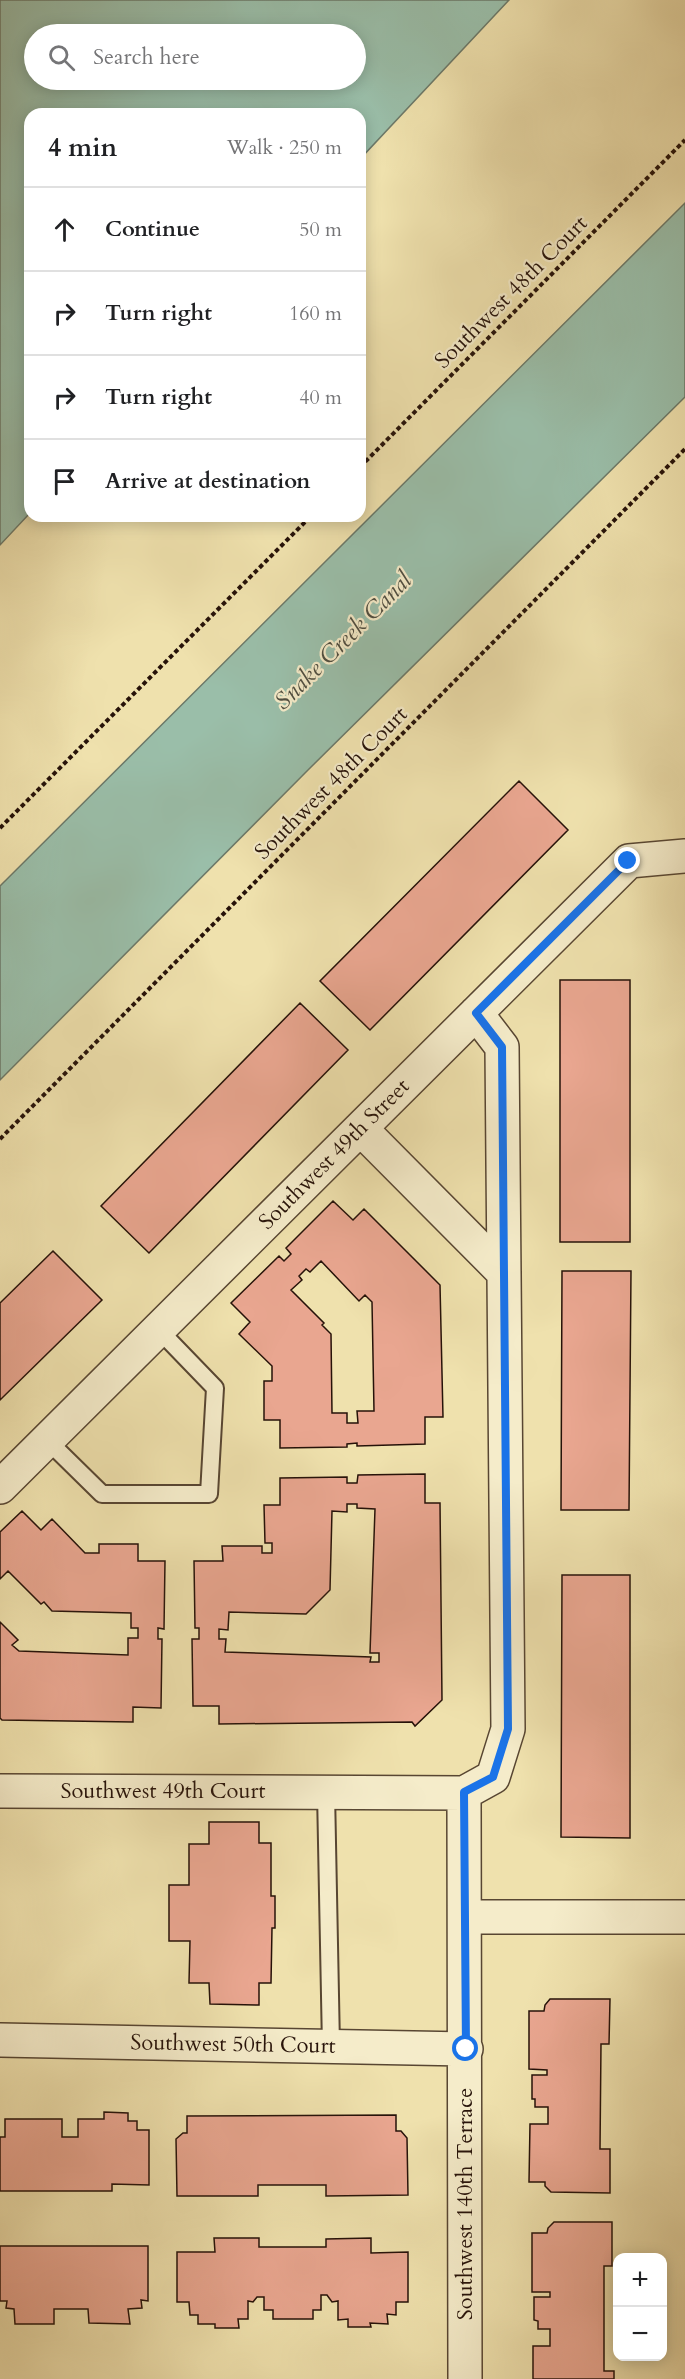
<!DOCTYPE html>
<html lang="en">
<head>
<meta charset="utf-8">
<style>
	:root { --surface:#fff; --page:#f2f2f2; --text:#202124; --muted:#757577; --line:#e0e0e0 }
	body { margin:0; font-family:Cardo,serif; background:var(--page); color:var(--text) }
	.controls { position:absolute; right:18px; bottom:18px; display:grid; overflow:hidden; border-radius:12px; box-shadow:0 3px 15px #0003 }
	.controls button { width:54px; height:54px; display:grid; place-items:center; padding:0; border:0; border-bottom:2px solid var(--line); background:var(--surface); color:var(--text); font:30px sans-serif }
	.stop { position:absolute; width:18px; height:18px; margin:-14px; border:4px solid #1a73e8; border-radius:50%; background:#fff }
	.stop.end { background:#1a73e8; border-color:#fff; box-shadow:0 2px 6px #0008 }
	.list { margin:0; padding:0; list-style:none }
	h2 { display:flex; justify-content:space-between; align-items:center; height:78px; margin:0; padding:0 24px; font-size:26px }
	h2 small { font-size:20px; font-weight:400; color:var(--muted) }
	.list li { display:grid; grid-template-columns:39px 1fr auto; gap:18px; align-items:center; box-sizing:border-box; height:84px; padding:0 24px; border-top:2px solid var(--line) }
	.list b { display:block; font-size:22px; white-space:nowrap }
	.list em { font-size:20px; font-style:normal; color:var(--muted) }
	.icon { flex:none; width:33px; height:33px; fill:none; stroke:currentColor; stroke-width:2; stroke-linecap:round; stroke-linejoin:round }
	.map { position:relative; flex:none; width:685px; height:2379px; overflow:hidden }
	.search { position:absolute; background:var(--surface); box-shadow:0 3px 15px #0003; left:24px; top:24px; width:342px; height:66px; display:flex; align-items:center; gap:15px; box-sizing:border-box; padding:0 21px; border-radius:33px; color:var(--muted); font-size:22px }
	.panel { position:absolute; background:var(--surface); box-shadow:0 3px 15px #0003; left:24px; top:108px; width:342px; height:414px; border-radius:18px }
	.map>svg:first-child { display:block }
</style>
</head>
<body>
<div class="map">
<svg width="685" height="2379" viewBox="0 0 685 2379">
	<rect width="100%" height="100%" fill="#efe1ad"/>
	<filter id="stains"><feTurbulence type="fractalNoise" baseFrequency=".00333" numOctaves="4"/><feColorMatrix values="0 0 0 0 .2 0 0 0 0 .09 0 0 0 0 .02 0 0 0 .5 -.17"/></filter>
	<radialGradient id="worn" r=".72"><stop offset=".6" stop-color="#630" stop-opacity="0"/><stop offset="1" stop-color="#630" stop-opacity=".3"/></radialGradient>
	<!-- water -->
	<path fill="#9abea9" stroke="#6c7969" stroke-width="1.5" fill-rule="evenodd" d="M0,0h509l-149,159v-45h-330v399l-30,32zM34,34h322v46h-322z
		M685,203v194l-377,373 -308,310v-194z"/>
	<!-- building -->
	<path fill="#e9a690" stroke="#261209" stroke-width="1.5" fill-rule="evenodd" d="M519,781l49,49 -198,200 -50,-49z
		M560,980h70v262h-70z
		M300,1003l48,47 -199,203 -48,-47z
		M333,1201l20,19 11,-11 76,76 3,132h-18v27l-68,2v-3l-10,1v3l-67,1v-28h-16v-39h8v-15l-33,-32 11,-12 -19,-19 48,-47 5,5 7,-7 -5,-6zM321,1261l38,40 6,-6 7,7 2,109h-17l1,12h-11v-10h-15l-1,-79 -9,-9 2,-2 -33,-33 11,-10 -3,-4 7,-7 4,3z
		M53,1251l49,49 -102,100v-97z
		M562,1271h69l-2,239h-68z
		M425,1474v29h15l2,197 -27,26 -3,-4 -193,2v-18h-26l-1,-67h7v-11h-4l-1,-67h29l-1,-15h40v7h10v-10h-7l-1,-38h16v-27l67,-1v6h10l1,-8zM347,1504h10v4l18,1 -5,144h9v9h-9l1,-5 -146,-5 1,-13h-7v-10l9,1 1,-18 77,2 24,-24 2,-79 15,1z
		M22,1511l19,19 11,-11 33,34h14v-9h39v17h27l-1,68 -6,-1v11h4l-1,69 -28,-1v15l-131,-2 -2,-2v-96l18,18 -6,5 7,6 109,4v-17h10v-10h-7v-15l-79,-2 -8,-9 -3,2 -33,-33 -8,8v-47z
		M562,1575h68v263l-69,-1z
		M209,1822h50v21h12v53h4v32h-3l-1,55h-12v22l-49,-1 -1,-21h-20l1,-42h-21v-56h20v-41h20z
		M550,1999h60l-1,45h-8l-1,105h10v44l-59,-1 -6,-6v-4h-16l1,-58h18v-17h-13v-8h-3v-24h15v-5l-18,-1v-58h15l1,-6z
		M104,2112l24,1v8h9v9h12v55l-37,-1v7h-112v-54h5v-18h57v18h16v-18h26z
		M396,2115v16h5l6,7 1,57 -82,1v-11h-68v11h-81l-1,-57 7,-6h4v-17z
		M554,2222h58v44h-8v105h10v8h-81v-33h17v-17h-12v-8l-4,-1v-23h16v-5h-18v-59h15l1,-5z
		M214,2238h45v9h67v-8l45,-1v15l37,-1v50h-12v13l-9,-1 1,10 -18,-1 1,4h-23v-8l-10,1v-19l-6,1 -5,-7h-6v15h-8v9h-40v-9h-9v-13h-7l-4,5 -5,-1v18h-10l1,9h-24v-4h-17v-9h-8l-1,-13h-12v-50h38z
		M0,2246h148v55l-7,-1 1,8 -14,1 2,15 -41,-1 -1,-14h-34v15h-39l-1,-15 -8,-1 1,-7h-7z"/>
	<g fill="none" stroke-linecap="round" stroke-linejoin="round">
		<defs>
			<path id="service" d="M47,1440l55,54h107l6,-106 -56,-58
				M326,1792l5,254"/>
			<path id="minor" d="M361,1129l143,144
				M0,1487l629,-626 56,-5
				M0,1791l464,2 29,-16 15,-48 -6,-682 -26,-34
				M464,1793l1,586
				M465,1917h220
				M0,2040l466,9"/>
		</defs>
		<!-- service casing -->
		<use href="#service" stroke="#584632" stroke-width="20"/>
		<!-- minor casing -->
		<use href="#minor" stroke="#584632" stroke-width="36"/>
		<!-- path -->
		<path stroke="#261209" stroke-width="4" stroke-dasharray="4.5 3" stroke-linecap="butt" d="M360,467l325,-327
			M0,828l311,-312
			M0,1139l685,-690"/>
		<!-- service -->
		<use href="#service" stroke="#f5ecca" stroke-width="16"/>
		<!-- minor -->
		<use href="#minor" stroke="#f5ecca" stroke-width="33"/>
	</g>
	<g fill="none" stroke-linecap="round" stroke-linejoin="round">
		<!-- route -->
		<path stroke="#1a73e8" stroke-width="8" d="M466,2049l-2,-257 29,-15 15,-48 -6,-682 -26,-34 152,-152"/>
	</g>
	<g text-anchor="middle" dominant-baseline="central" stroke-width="4.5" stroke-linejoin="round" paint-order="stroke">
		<!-- street labels -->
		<g font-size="22" fill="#261209" stroke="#f5ecca">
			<text transform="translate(511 292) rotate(-45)">Southwest 48th Court</text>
			<text transform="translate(331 783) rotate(-45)">Southwest 48th Court</text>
			<text transform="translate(334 1154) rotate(-45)">Southwest 49th Street</text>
			<text x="163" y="1791">Southwest 49th Court</text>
			<text transform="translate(233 2044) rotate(1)">Southwest 50th Court</text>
			<text transform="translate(465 2204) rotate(-90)">Southwest 140th Terrace</text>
		</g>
		<!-- water labels -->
		<g font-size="24" font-style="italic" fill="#4f4e41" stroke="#f5ecca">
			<text transform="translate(343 641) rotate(-45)">Snake Creek Canal</text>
		</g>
	</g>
	<rect width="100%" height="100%" filter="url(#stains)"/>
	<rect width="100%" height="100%" fill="url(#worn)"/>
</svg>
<div class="controls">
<button>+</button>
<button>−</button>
</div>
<div class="stop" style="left:466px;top:2049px"></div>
<div class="stop end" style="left:628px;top:861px"></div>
<div class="search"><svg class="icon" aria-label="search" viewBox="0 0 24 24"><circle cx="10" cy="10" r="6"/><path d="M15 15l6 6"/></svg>Search here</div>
<section class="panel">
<h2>4 min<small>Walk · 250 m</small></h2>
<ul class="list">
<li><svg class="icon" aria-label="ahead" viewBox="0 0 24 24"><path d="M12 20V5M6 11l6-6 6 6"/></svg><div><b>Continue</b></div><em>50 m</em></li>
<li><svg class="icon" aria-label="right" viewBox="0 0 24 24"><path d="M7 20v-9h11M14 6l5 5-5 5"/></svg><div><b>Turn right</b></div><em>160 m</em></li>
<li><svg class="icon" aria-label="right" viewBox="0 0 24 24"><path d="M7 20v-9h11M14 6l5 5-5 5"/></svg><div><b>Turn right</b></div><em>40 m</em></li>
<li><svg class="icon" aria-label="arrive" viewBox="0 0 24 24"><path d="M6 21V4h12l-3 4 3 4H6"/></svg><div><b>Arrive at destination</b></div></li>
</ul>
</section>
</div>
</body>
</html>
